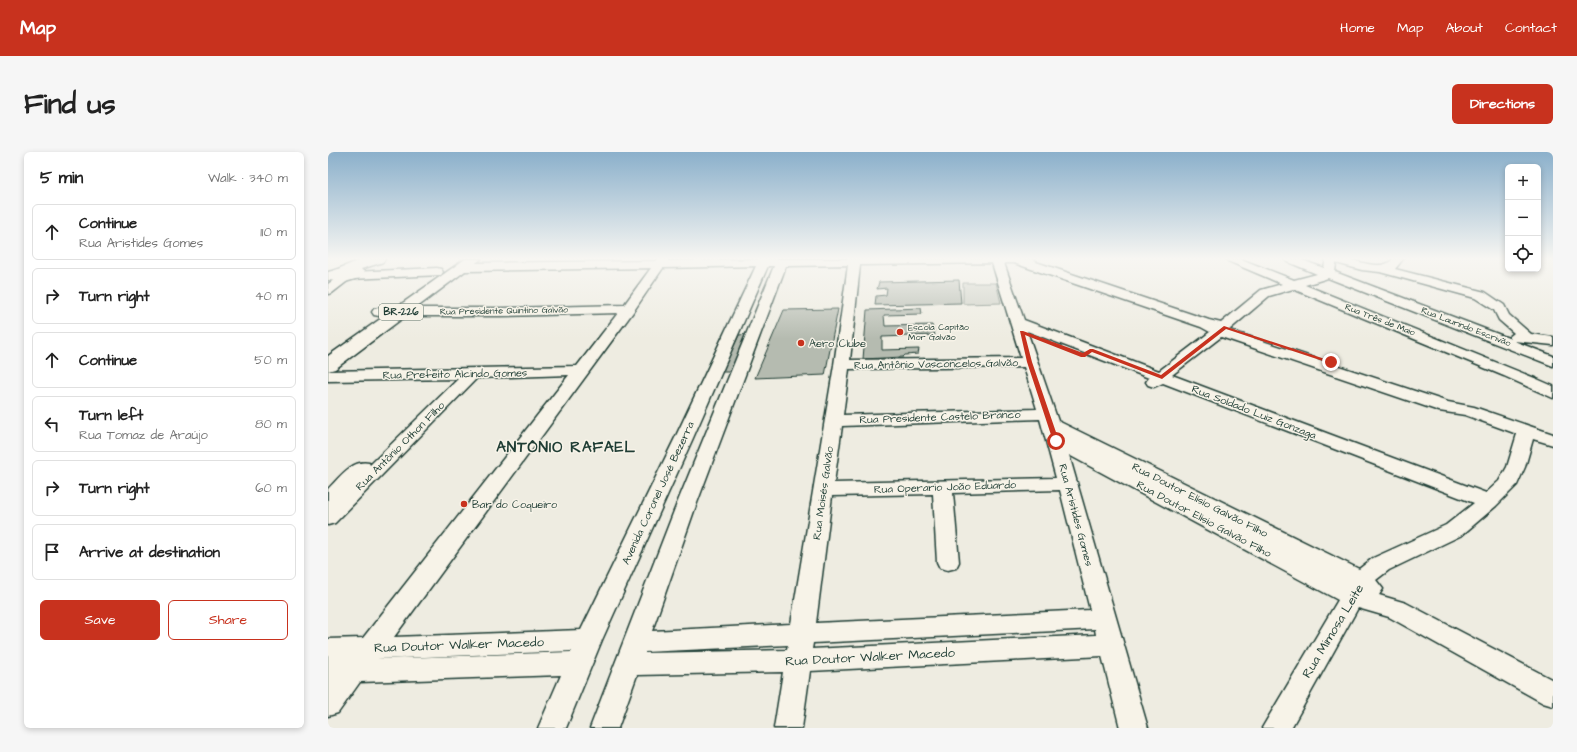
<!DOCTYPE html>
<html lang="en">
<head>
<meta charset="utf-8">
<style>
	:root { --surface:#fff; --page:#f6f6f6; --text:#222; --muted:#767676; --line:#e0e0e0; --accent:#c8321e }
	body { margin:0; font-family:"Architects Daughter",sans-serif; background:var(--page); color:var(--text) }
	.controls { position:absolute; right:12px; top:12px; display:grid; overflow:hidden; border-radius:6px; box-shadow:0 2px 6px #0003 }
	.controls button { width:36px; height:36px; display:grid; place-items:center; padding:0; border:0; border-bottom:1px solid var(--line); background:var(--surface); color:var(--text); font:20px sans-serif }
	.stop { position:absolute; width:12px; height:12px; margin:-9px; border:3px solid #c8321e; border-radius:50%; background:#fff }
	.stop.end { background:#c8321e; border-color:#fff; box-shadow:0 1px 4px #0008 }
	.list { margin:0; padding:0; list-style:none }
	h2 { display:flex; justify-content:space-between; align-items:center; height:52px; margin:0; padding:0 16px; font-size:17px }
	h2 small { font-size:13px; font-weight:400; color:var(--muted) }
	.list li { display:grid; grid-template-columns:26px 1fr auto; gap:12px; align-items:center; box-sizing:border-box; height:56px; margin:0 8px 8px; padding:0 8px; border:1px solid var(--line); border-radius:6px }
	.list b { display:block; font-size:15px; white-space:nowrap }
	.list p { margin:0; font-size:13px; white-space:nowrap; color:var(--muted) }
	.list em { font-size:13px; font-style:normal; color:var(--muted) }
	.actions { display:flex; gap:8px; padding:12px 16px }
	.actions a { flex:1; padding:9px 0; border:1px solid var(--accent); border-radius:6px; text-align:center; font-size:14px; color:var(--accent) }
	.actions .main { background:var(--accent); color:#fff }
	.icon { flex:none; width:22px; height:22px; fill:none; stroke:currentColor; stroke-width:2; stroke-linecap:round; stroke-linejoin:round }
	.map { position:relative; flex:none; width:1225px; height:576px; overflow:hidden; border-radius:6px }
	header { display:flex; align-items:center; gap:24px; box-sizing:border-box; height:56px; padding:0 20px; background:var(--accent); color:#fff }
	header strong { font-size:19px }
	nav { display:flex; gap:22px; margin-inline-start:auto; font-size:14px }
	.intro { display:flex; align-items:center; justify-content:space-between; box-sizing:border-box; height:96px; padding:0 24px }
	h1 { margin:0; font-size:28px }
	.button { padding:10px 18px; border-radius:6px; background:var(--accent); color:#fff; font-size:14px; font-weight:700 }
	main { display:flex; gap:24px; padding:0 24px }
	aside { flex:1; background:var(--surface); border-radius:6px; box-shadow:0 2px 6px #0003 }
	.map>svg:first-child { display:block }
</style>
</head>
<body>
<header>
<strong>Map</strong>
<nav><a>Home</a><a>Map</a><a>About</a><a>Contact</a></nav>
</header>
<div class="intro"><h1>Find us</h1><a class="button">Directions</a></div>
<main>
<aside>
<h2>5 min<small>Walk · 340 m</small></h2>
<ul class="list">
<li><svg class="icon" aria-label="ahead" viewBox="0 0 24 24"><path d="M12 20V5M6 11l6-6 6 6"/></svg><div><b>Continue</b><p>Rua Aristides Gomes</p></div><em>110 m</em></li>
<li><svg class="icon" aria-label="right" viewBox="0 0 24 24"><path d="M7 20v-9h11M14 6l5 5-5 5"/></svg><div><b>Turn right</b></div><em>40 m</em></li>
<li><svg class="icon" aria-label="ahead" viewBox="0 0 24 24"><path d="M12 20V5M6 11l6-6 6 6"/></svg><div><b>Continue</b></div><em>50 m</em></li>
<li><svg class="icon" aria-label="left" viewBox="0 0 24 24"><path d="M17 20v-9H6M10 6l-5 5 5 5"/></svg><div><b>Turn left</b><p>Rua Tomaz de Araújo</p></div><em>80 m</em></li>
<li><svg class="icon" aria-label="right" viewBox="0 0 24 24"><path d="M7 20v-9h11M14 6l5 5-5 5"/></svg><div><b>Turn right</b></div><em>60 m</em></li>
<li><svg class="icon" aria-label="arrive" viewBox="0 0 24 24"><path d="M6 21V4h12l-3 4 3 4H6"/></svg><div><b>Arrive at destination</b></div></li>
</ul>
<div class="actions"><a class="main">Save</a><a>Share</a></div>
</aside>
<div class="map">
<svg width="1225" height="576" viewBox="0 0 1225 576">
	<rect width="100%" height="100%" fill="#eeece1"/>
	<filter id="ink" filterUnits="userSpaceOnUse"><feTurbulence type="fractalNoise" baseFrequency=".025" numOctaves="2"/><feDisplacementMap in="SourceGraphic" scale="8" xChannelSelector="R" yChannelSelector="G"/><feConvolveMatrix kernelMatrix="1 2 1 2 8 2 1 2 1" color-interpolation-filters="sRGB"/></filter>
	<g filter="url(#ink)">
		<!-- green -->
		<path fill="#cccfc4" stroke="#76867c" d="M635,131h33l5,20 -38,1z"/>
		<!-- building -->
		<path fill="#b5bbb0" stroke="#1f3d34" d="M631,128l2,23 -86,2 1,-9 10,-1 1,-7 -10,1 2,-7z
			M593,156l1,6 -38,1 1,11 47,-1 3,10 -53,2v13l37,-1 -1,5 -13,1 -2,2 -40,2 4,-49z
			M510,157l-13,66 -70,3 29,-68z
			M421,182l-16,38h-12l18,-37z"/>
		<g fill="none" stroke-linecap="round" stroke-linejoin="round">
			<defs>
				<path id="minor" d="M330,107h10v2l92,-2h274l-1,2 176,59 12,3 40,-33 21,-6 -54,-23 -1,-2h14l53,21 23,-6 -31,-13 -1,-2h14l25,9 2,-9c6,0 12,-1 19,0 14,1 36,13 48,0h10l-8,10 90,23 19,13 5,10 22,19 22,3v8l-39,-4 39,15v10l-225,-88 -23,7 232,94 16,7v12l-49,-22 -211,-87 -24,7 -40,34 219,72 26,5 79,27v11l-20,-6 -8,28 -8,18 -21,21 -34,29 -73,35 -13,10 7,9 -4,6 27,8 147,77v26l-10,-3 -154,-86 -31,-9 -67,120h-29l76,-128 -269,-145 79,273h-28l-18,-72 -292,15 -8,57h-28l9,-56 -146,3 -19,53h-28l84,-217 100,-245h-6l-75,172 -91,202 -36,88h-28l23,-53 -201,7 -22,31 -10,3v-77l35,-1 206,-263 -92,3 -142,145 -7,2v-36c11,-11 24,-30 41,-26l1,2 88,-86 -130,2v-10l249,-5 41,-53 -117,3h-122l-5,-1 -2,-3 2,-3 5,-1h122l123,-3 27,-37 -187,3 -4,-2 -2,-2 2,-2 4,-2 192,-2zM664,111l29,95 -171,2 10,-95zM676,111h10l187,64 9,5 -51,39 -135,-51zM1008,111l26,7 18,2 95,26 19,12 5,10 15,13 -5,4 2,2 -176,-67zM520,113l-14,100 -43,259 -139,7 42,-120 92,-245zM428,114l-81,172 -94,192 -187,7 239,-325 30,-44zM699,179l122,47 -3,4 2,3 6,2 9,-4 311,120 -28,22 -73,33 -14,11 -301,-148zM893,185l218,74 26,4 52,19 -10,33 -8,14 -13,12 -314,-118zM696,215l13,42 -194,6 6,-46zM712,267l16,59 -222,5 8,-57zM732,338l30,120 -274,13 16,-127 101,-2 4,68 3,6 8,2 8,-2 3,-6 -6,-69zM767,477l1,6 -284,14 1,-6zM460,493l-1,5 -142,3v-1zM244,499l-1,1 -194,7z
					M109,116l4,1 2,3 -2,3 -91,4 -18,14 -4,1v-10l13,-9 11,-3z"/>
				<path id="major" d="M36,107h21l-2,3 -22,7 3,3 -2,5 -17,5 -17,-2v-8c13,-3 24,-10 36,-13z"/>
				<path id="highway" d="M137,107h16l-146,110 -7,2v-15z"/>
			</defs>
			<!-- minor casing -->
			<use href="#minor" stroke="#1f3d34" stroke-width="3"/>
			<!-- major casing -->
			<use href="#major" stroke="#1f3d34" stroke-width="3"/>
			<!-- highway casing -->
			<use href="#highway" stroke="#1f3d34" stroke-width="3"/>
			<!-- minor -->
			<use href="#minor" fill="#f7f3e8" fill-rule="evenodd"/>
			<!-- major -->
			<use href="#major" fill="#f7f3e8" fill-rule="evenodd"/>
			<!-- highway -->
			<use href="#highway" fill="#f7f3e8" fill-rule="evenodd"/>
		</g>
	</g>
	<!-- sky -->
	<linearGradient id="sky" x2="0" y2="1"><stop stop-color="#8bb0cb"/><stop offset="0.57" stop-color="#f7f6f2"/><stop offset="1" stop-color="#f7f6f2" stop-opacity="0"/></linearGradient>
	<rect width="1225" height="187" fill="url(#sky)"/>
	<!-- route -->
	<path fill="#c8321e" d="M896,174l110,36 -5,1 -103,-34 -64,50 -70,-27 -7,5h-4l-56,-22 7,27 27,79 -3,2 -3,-2 -26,-79 -7,-31h3l60,22 7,-4h3l68,26z"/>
	<!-- markers -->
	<g fill="#c8321e" stroke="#f7f3e8" stroke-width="1.5">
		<circle cx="572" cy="180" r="4"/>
		<circle cx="473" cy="191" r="4"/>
		<circle cx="136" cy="352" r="4"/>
	</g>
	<g text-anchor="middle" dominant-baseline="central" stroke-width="3" stroke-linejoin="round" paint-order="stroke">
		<!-- far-street labels -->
		<g font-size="9" fill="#1f3d34" stroke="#f7f3e8">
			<text transform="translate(176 159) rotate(-1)">Rua Presidente Quintino Galvão</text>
			<text transform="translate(1052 168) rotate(21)">Rua Três de Maio</text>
			<text transform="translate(1138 175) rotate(21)">Rua Laurindo Escrivão</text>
		</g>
		<!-- far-poi labels -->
		<g font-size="9" fill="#1f3d34" stroke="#f7f3e8" text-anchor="start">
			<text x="580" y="175">Escola Capitão<tspan x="580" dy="10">Mor Galvão</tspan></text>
		</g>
		<!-- shield labels -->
		<rect fill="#f7f3e8" stroke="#60746a" stroke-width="1" x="51" y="152" width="44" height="16" rx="3"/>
		<g font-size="10" font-weight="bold" fill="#1f3d34">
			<text x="73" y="160">BR-226</text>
		</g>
		<!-- poi labels -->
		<g font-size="11" fill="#1f3d34" stroke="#f7f3e8" text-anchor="start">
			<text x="481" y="191">Aero Clube</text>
			<text x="144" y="352">Bar do Coqueiro</text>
		</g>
		<!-- street labels -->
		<g font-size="11" fill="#1f3d34" stroke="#f7f3e8">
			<text transform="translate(608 212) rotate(-1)">Rua Antônio Vasconcelos Galvão</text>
			<text transform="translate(127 222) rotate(-1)">Rua Prefeito Alcindo Gomes</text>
			<text transform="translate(926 260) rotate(21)">Rua Soldado Luiz Gonzaga</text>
			<text transform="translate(612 265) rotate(-2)">Rua Presidente Castelo Branco</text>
			<text transform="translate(72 294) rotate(-45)">Rua Antônio Othon Filho</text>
			<text transform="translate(617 335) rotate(-2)">Rua Operario João Eduardo</text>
			<text transform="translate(330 341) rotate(-65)">Avenida Coronel José Bezerra</text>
			<text transform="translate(495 341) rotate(-82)">Rua Moisés Galvão</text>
			<text transform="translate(872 348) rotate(27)">Rua Doutor Elísio Galvão Filho</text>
			<text transform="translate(748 363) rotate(75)">Rua Aristides Gomes</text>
			<text transform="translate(876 367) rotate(28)">Rua Doutor Elisio Galvão Filho</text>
		</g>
		<!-- near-street labels -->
		<g font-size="13" fill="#1f3d34" stroke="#f7f3e8">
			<text transform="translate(1005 479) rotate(-59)">Rua Mimosa Leite</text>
			<text transform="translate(131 493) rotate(-2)">Rua Doutor Walker Macedo</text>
			<text transform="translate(542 505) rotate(-3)">Rua Doutor Walker Macedo</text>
		</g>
		<!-- district labels -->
		<g font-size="15" font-weight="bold" letter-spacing="1" fill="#1f3d34" stroke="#f7f3e8">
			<text x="238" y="295">ANTÔNIO RAFAEL</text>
		</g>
	</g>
</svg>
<div class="controls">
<button>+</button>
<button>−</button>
<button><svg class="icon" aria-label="locate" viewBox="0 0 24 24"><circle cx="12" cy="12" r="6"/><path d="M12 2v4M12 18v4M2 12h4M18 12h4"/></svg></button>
</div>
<div class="stop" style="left:728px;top:289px"></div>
<div class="stop end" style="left:1003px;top:210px"></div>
</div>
</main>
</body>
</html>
